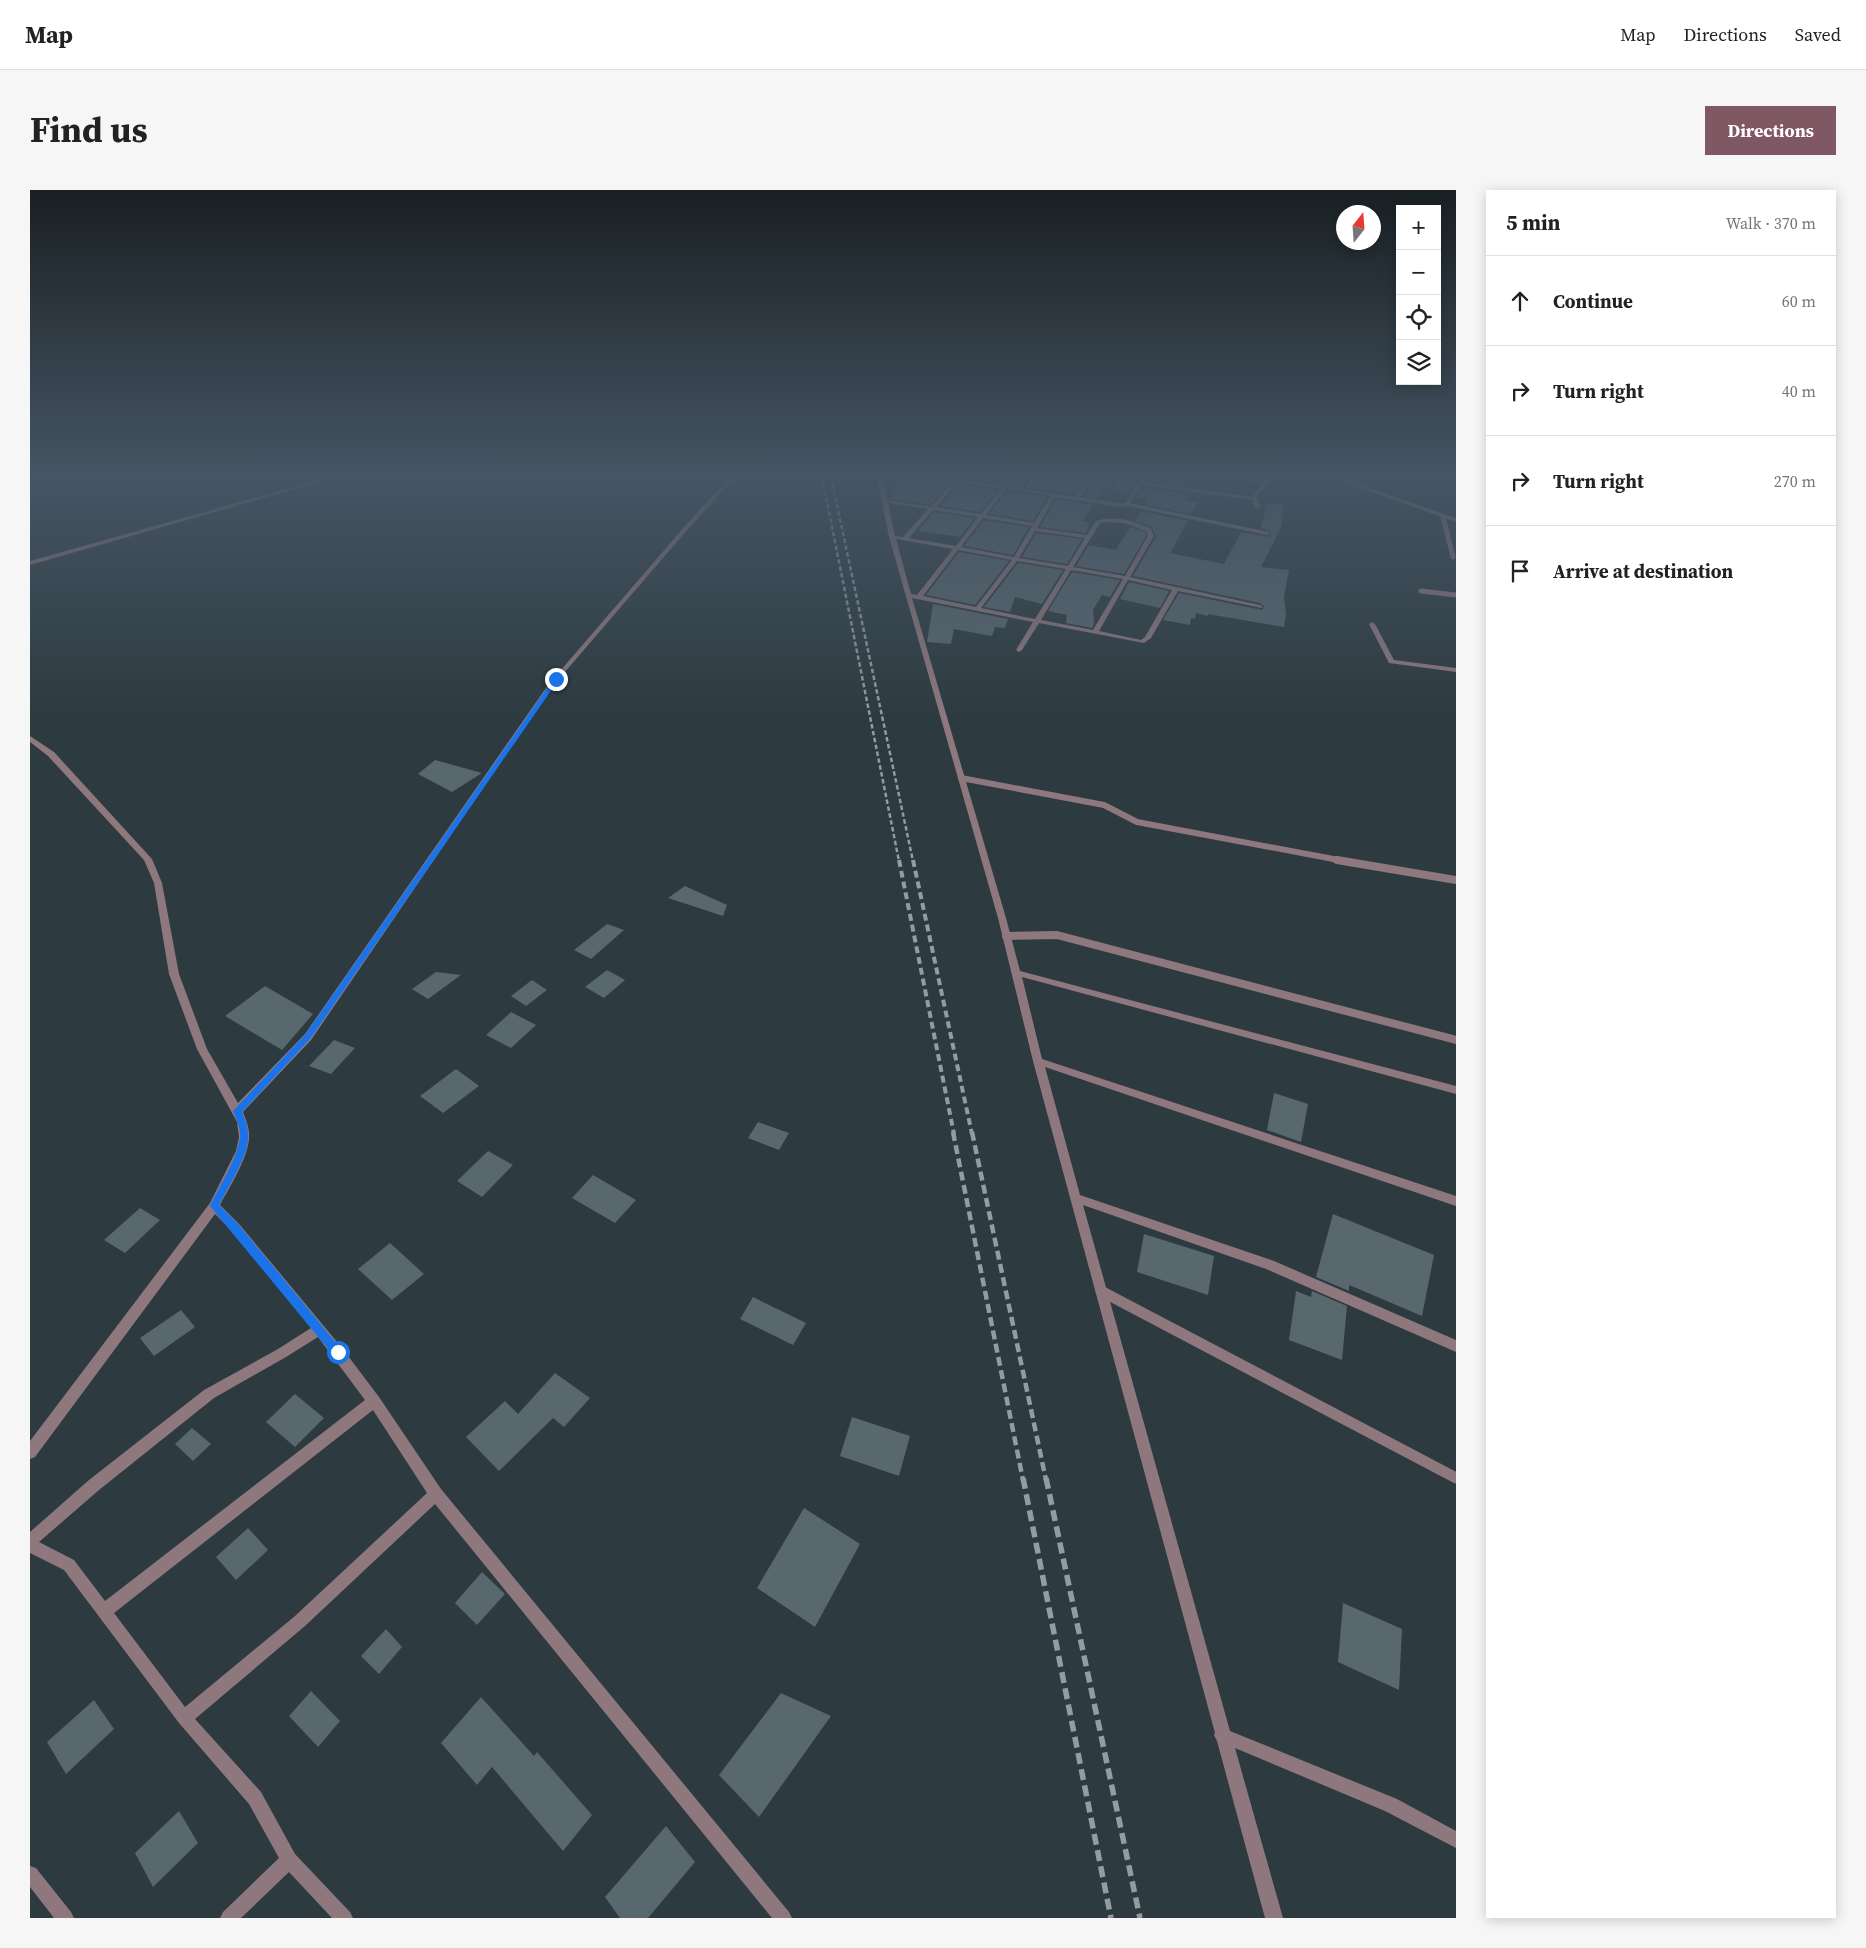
<!DOCTYPE html>
<html lang="en">
<head>
<meta charset="utf-8">
<style>
	:root { --surface:#fff; --page:#f6f6f6; --text:#222; --muted:#767676; --line:#e0e0e0; --accent:#7f5864 }
	body { margin:0; font-family:"Source Serif 4",serif; background:var(--page); color:var(--text) }
	.controls { position:absolute; right:15px; top:15px; display:grid; overflow:hidden; border-radius:0px; box-shadow:0 2px 12px #0003 }
	.controls button { width:45px; height:45px; display:grid; place-items:center; padding:0; border:0; border-bottom:1px solid var(--line); background:var(--surface); color:var(--text); font:25px sans-serif }
	.compass { position:absolute; left:1306px; top:15px; width:45px; height:45px; border-radius:50%; background:var(--surface); box-shadow:0 2px 12px #0003; rotate:17deg }
	.stop { position:absolute; width:15px; height:15px; margin:-11px; border:4px solid #1a73e8; border-radius:50%; background:#fff }
	.stop.end { background:#1a73e8; border-color:#fff; box-shadow:0 1px 5px #0008 }
	.list { margin:0; padding:0; list-style:none }
	h2 { display:flex; justify-content:space-between; align-items:center; height:65px; margin:0; padding:0 20px; font-size:21px }
	h2 small { font-size:16px; font-weight:400; color:var(--muted) }
	.list li { display:grid; grid-template-columns:32px 1fr auto; gap:15px; align-items:center; box-sizing:border-box; height:90px; padding:0 20px; border-top:1px solid var(--line) }
	.list b { display:block; font-size:19px; white-space:nowrap }
	.list em { font-size:16px; font-style:normal; color:var(--muted) }
	.icon { flex:none; width:28px; height:28px; fill:none; stroke:currentColor; stroke-width:2; stroke-linecap:round; stroke-linejoin:round }
	.map { position:relative; flex:none; width:1426px; height:1728px; overflow:hidden; border-radius:0px }
	header { display:flex; align-items:center; gap:30px; box-sizing:border-box; height:70px; padding:0 25px; background:var(--surface); border-bottom:1px solid var(--line) }
	header strong { font-size:24px }
	nav { display:flex; gap:28px; margin-inline-start:auto; font-size:18px }
	.intro { display:flex; align-items:center; justify-content:space-between; box-sizing:border-box; height:120px; padding:0 30px }
	h1 { margin:0; font-size:35px }
	.button { padding:12px 22px; border-radius:0px; background:var(--accent); color:#fff; font-size:18px; font-weight:700 }
	main { display:flex; gap:30px; padding:0 30px }
	aside { flex:1; background:var(--surface); border-radius:0px; box-shadow:0 2px 12px #0003 }
	.map>svg:first-child { display:block }
</style>
</head>
<body>
<header>
<strong>Map</strong>
<nav><a>Map</a><a>Directions</a><a>Saved</a></nav>
</header>
<div class="intro"><h1>Find us</h1><a class="button">Directions</a></div>
<main>
<div class="map">
<svg width="1426" height="1728" viewBox="0 0 1426 1728">
	<rect width="100%" height="100%" fill="#2d3a40"/>
	<!-- building -->
	<path fill="#59676e" d="M876,287h28l16,5 -20,23 -40,-6z
		M928,287h54l16,3 -5,7z
		M1010,287h47l-13,17 -42,-5z
		M1066,287h16l-14,21 -15,-2z
		M1092,287h18l-11,17 -18,-3z
		M1122,287h28l-1,8 -31,-4z
		M929,294l39,6 -18,22 -40,-6z
		M1113,297l45,7 -2,7 12,1 -7,12 -46,-10 3,-5 -12,-2z
		M977,301l40,6 -14,24 -44,-7z
		M1026,309l37,6 -11,16 8,1 -4,11 -46,-6z
		M1237,312l17,3 -3,22 -20,40 28,3 -5,27 2,18 -2,12 -76,-13v2l-12,-3 -1,6 -4,-1 -1,7 -27,-5 16,-27 83,17 2,-4 -4,-3 -127,-27 23,-39 -4,-10 -17,-6 6,-10 47,10 -18,32 54,11 17,-32 26,5 4,-2 -1,-4 -9,-3z
		M904,322l41,6 -15,19 -42,-6z
		M954,330l45,7 -16,28 -49,-9z
		M1100,337l15,5 1,4 -22,38 -48,-8 13,-21 27,5z
		M1006,343l46,6 -15,25 -45,-7z
		M929,362l50,9 -34,44 -49,-10z
		M988,373l45,7 -21,34 -27,-7 -5,15 -26,-5z
		M1042,382l48,8 -10,17 -8,-2 -9,15 1,14 -2,4 -26,-5 1,-8 -19,-4z
		M1099,392l40,9 -9,17 -40,-9z
		M903,414l75,15 -3,9 -10,-1 -3,9 -38,-7 -3,15 -24,-2z
		M405,570l47,13 -30,19 -34,-18z
		M655,696l42,19 -4,11 -55,-18z
		M577,734l17,6 -33,29 -17,-9z
		M577,780l18,10 -21,18 -19,-11z
		M406,782l25,3 -33,24 -16,-10z
		M502,790l15,10 -21,16 -15,-10z
		M235,796l48,28 -31,36 -57,-34z
		M481,822l25,13 -25,23 -25,-13z
		M304,850l21,8 -24,26 -22,-8z
		M426,879l23,17 -36,27 -23,-17z
		M1244,903l34,11 -7,38 -34,-12z
		M728,932l31,11 -10,17 -31,-12z
		M458,961l25,14 -31,32 -25,-16z
		M563,985l43,25 -21,23 -43,-25z
		M110,1018l20,12 -35,33 -21,-13z
		M1303,1024l101,41 -12,61 -73,-31v6l-33,-14z
		M1114,1044l70,22 -6,39 -71,-23z
		M360,1053l34,31 -32,26 -34,-31z
		M1266,1101l15,6 1,-6 35,15 -5,54 -53,-20z
		M723,1107l53,26 -13,22 -53,-26z
		M151,1120l14,17 -41,29 -14,-18z
		M525,1183l35,25 -26,29 -11,-9 -54,53 -33,-34 39,-36 13,13z
		M265,1204l29,24 -29,29 -29,-25z
		M822,1227l58,19 -11,40 -59,-20z
		M162,1238l19,16 -18,17 -18,-17z
		M774,1318l56,36 -45,83 -58,-39z
		M218,1338l20,22 -32,30 -20,-23z
		M452,1382l23,22 -28,31 -22,-22z
		M1313,1413l59,26 -3,61 -61,-28z
		M356,1439l16,18 -23,27 -18,-18z
		M281,1501l29,30 -22,26 -29,-31z
		M751,1503l50,23 -72,101 -40,-42z
		M451,1507l53,59 3,-4 55,63 -29,36 -71,-84 -15,18 -36,-42z
		M64,1510l20,29 -48,45 -19,-32z
		M149,1621l19,32 -45,44 -18,-34z
		M636,1636l29,36 -47,56h-28l-15,-21z"/>
	<g fill="none" stroke-linecap="round" stroke-linejoin="round">
		<!-- service-far3 -->
		<path stroke="#8e787e" stroke-width="5" d="M1413,326l10,41
			M1391,401l35,4"/>
		<!-- service-far2 -->
		<path stroke="#8e787e" stroke-width="6" d="M931,588l143,27 33,17 207,39"/>
		<!-- service-far1 -->
		<path stroke="#8e787e" stroke-width="8" d="M1307,670l119,20
			M976,746l51,-1 399,105"/>
		<!-- service -->
		<path stroke="#8e787e" stroke-width="11" d="M1071,1101l355,187"/>
		<!-- minor -->
		<path fill="#8e787e" fill-rule="evenodd" d="M299,287h8l-307,88v-4z
			M700,287h6l-48,52 -136,158 -241,353 -68,72c3,8 7,17 6,27 -2,21 -19,47 -29,66l20,20 102,123 37,49 62,92 348,423 3,6h-20l-337,-414 -130,122 -110,93 66,73 34,62 55,58 3,6h-21l-43,-46 -48,46h-21l3,-6 56,-54 -30,-54 -70,-81 -115,-153 -34,-17v-21l59,-52 115,-90 74,-41 33,-21 -79,-97 -17,-17 -180,243 -5,2v-18l180,-238 26,-52 3,-14 -2,-15 -40,-73 -28,-75 -15,-91 -10,-23 -96,-104 -18,-14v-6l24,16 98,107 10,24 17,91 28,75 31,54 67,-69 243,-349 136,-158zM288,1147l47,63 -260,201 -31,-41 -35,-18 60,-52 115,-92 72,-41zM343,1220l54,83 -132,123 -110,91 -71,-94z
			M847,287h6l4,23 44,7 22,-26 -17,-4h11l77,12 9,-12h5l-9,13 42,6h4l14,-19h5l-14,20 39,6h6l18,-26h5l-4,5 108,15 10,-13 -35,-7h10l27,4 4,-4h5l-16,19 3,10 -3,2 -3,-2 -1,-6 -111,-15 -12,18 139,29 1,1 -3,2 -140,-29 -8,1 -64,-10 -18,31 50,7 9,-14c19,-6 38,0 55,8l3,7 -24,41 130,28 2,1v2l-84,-17 -27,47 -7,5 -105,-20 -17,27 -3,2 -3,-2 17,-28 -121,-24 94,320 14,53 436,115v8l-434,-117 20,82 414,137v10l-411,-139 35,128 194,66 182,79v12l-190,-83 -183,-64 147,526 167,68 59,32v17l-71,-37 -150,-63 48,170h-18l-48,-177 -3,-6 1,-2 -182,-672 -35,-143 -109,-381zM928,292l43,7 -20,25 -45,-7zM976,299l44,7 -16,27 -48,-8zM858,313l40,6 -25,28 -8,-1zM903,320l45,7 -22,29 -47,-8zM953,328l49,8 -18,31 -53,-10zM1074,332l20,1 22,8 2,5 -23,40 -52,-9 27,-44zM1005,341l50,7 -17,28 -49,-8zM866,349l57,10 -36,46 -6,-1zM928,360l54,10 -36,47 -53,-11zM987,371l49,8 -31,50 -54,-11zM1041,380l52,9 -30,51 -52,-10zM1098,390l44,10 -27,47 -4,3 -42,-9z
			M1299,287h8l119,41v4z
			M1342,432l3,2 19,36 62,8v4l-67,-9 -20,-39z
			M0,1676l6,2 35,44 3,6h-20l-24,-31z"/>
		<!-- rail-far3 -->
		<path stroke="#929ca1" stroke-width="2.5" stroke-dasharray="4.5 2.5" stroke-linecap="butt" d="M792,287l77,384
			M801,287l82,384"/>
		<!-- rail-far2 -->
		<path stroke="#929ca1" stroke-width="4" stroke-dasharray="7 4" stroke-linecap="butt" d="M869,670l55,274
			M883,670l59,274"/>
		<!-- rail-far1 -->
		<path stroke="#929ca1" stroke-width="4.5" stroke-dasharray="9 4.5" stroke-linecap="butt" d="M923,942l70,348
			M942,942l74,348"/>
		<!-- rail -->
		<path stroke="#929ca1" stroke-width="5.5" stroke-dasharray="11 5.5" stroke-linecap="butt" d="M993,1288l88,440
			M1016,1288l94,440"/>
	</g>
	<!-- sky -->
	<linearGradient id="sky" x2="0" y2="1"><stop stop-color="#192023"/><stop offset="0.54" stop-color="#465564"/><stop offset="1" stop-color="#465564" stop-opacity="0"/></linearGradient>
	<rect width="1426" height="529" fill="url(#sky)"/>
	<!-- route -->
	<path fill="#1a73e8" d="M524,488l5,1 -249,360 -68,73c3,7 6,14 6,23 2,18 -20,52 -29,70l20,20 102,124 2,3 -5,5 -4,-1 -124,-150c9,-19 28,-48 30,-69 1,-9 -4,-18 -7,-26l72,-76z"/>
</svg>
<div class="controls">
<button>+</button>
<button>−</button>
<button><svg class="icon" aria-label="locate" viewBox="0 0 24 24"><circle cx="12" cy="12" r="6"/><path d="M12 2v4M12 18v4M2 12h4M18 12h4"/></svg></button>
<button><svg class="icon" aria-label="layers" viewBox="0 0 24 24"><path d="M12 4l9 5-9 5-9-5zM3 14l9 5 9-5"/></svg></button>
</div>
<svg class="compass" viewBox="-18 -18 36 36"><path d="M0-13l5 13h-10z" fill="#e53935"/><path d="M0 13l5-13h-10z" fill="#767676"/></svg>
<div class="stop" style="left:308px;top:1162px"></div>
<div class="stop end" style="left:526px;top:489px"></div>
</div>
<aside>
<h2>5 min<small>Walk · 370 m</small></h2>
<ul class="list">
<li><svg class="icon" aria-label="ahead" viewBox="0 0 24 24"><path d="M12 20V5M6 11l6-6 6 6"/></svg><div><b>Continue</b></div><em>60 m</em></li>
<li><svg class="icon" aria-label="right" viewBox="0 0 24 24"><path d="M7 20v-9h11M14 6l5 5-5 5"/></svg><div><b>Turn right</b></div><em>40 m</em></li>
<li><svg class="icon" aria-label="right" viewBox="0 0 24 24"><path d="M7 20v-9h11M14 6l5 5-5 5"/></svg><div><b>Turn right</b></div><em>270 m</em></li>
<li><svg class="icon" aria-label="arrive" viewBox="0 0 24 24"><path d="M6 21V4h12l-3 4 3 4H6"/></svg><div><b>Arrive at destination</b></div></li>
</ul>
</aside>
</main>
</body>
</html>
